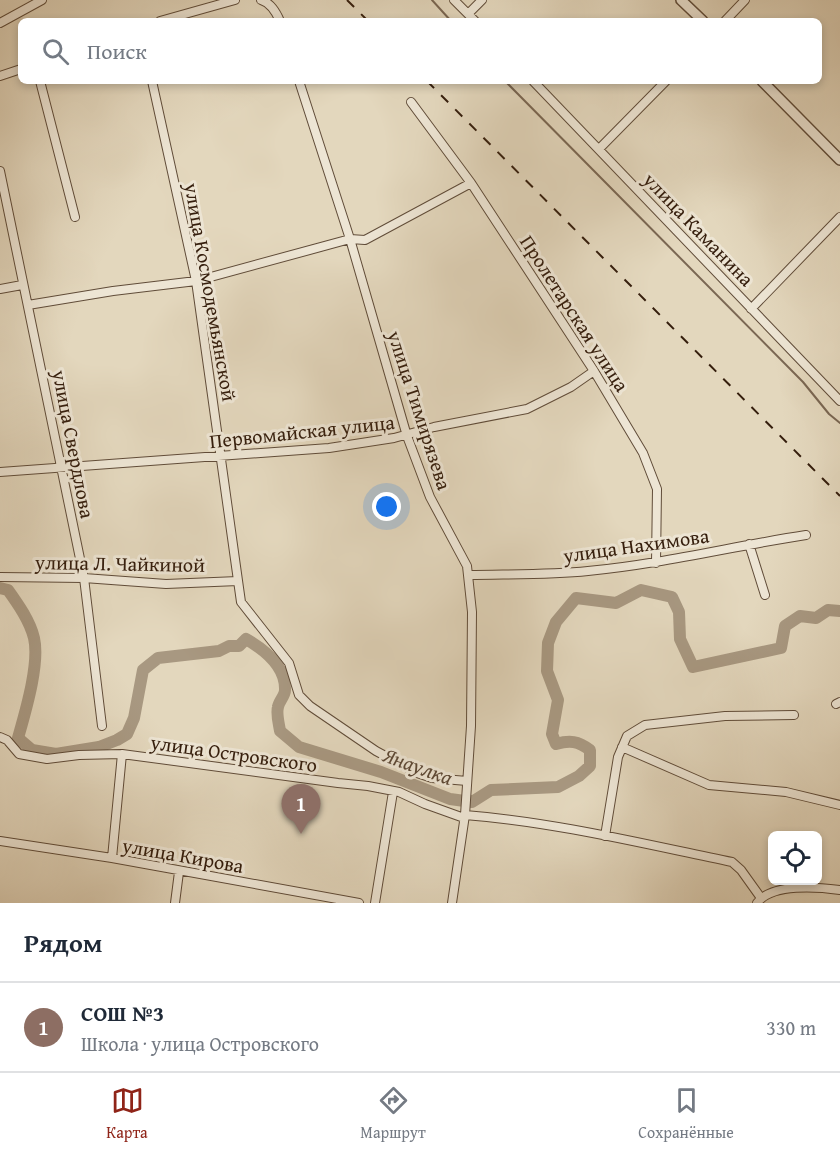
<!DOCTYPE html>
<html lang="ru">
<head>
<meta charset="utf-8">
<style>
	:root { --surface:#fff; --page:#f2f2f3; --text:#1f2937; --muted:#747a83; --line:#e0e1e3; --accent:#8f2418 }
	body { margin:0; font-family:"Gentium Book Plus",serif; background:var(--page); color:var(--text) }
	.controls { position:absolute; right:18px; bottom:18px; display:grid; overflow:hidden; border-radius:9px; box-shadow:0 3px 9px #0003 }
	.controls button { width:54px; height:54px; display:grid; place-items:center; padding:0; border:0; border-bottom:2px solid var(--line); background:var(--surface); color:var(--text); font:30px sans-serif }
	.you { position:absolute; left:387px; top:507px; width:21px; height:21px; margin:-15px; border:4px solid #fff; border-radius:50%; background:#1a73e8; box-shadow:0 0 0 9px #1a73e833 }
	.badge { display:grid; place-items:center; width:39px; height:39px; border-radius:50%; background:var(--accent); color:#fff; font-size:20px; font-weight:700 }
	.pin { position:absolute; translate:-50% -50px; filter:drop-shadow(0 2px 3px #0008) }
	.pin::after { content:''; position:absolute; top:32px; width:21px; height:18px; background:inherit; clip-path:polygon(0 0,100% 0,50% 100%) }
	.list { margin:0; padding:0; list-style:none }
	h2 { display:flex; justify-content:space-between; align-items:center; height:78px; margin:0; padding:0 24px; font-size:26px }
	h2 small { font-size:20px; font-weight:400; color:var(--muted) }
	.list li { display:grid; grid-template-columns:39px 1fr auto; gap:18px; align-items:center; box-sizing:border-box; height:90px; padding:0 24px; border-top:2px solid var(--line) }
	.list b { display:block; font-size:22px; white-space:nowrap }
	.list p { margin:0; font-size:20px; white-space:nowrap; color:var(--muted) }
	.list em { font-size:20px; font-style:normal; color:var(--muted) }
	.icon { flex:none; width:33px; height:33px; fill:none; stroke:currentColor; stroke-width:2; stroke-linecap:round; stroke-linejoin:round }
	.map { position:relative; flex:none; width:840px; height:903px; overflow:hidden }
	.search { position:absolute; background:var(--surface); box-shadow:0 3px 9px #0003; left:18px; right:18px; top:18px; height:66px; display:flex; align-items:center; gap:15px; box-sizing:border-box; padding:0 21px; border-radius:9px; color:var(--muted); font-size:22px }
	.sheet { height:168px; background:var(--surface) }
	nav { display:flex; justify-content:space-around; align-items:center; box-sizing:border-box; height:84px; border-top:2px solid var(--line); background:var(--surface); font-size:16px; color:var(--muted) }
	nav a { display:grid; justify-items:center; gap:3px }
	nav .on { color:var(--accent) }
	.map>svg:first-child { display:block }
</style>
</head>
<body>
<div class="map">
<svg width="840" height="903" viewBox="0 0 840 903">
	<rect width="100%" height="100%" fill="#e3d7bd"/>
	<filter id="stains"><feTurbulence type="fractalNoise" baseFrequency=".00333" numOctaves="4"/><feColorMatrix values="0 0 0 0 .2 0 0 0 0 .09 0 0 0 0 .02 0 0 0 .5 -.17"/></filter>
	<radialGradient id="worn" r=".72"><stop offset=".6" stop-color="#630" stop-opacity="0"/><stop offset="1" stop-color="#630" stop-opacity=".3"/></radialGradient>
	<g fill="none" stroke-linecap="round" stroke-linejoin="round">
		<!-- stream -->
		<path stroke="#7a6753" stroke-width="2" d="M432,0l19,21
			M505,81l298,301 26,32 11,9"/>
		<!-- river -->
		<path stroke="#a89881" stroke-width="12" d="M0,588l8,2c10,14 22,31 26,48 6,26 -9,75 -16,100l14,12 24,4 43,-7 18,-7 10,-6 7,-16 9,-48 15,-12 61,-7 10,-5h10l7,-7c19,11 40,27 39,51 0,6 -6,11 -7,17 -2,7 1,17 2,24l19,16 82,25 69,27 22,3 19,-12 67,-3 21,-11 11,-10v-16c-12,-9 -20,-10 -34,-6l-4,-10 6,-34 -11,-29 1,-28 8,-21 20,-24 40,5 25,-13 31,7 7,15 1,27 13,28 88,-19 4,-22 15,-10 16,2 12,-8 12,1"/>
		<defs>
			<path id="minor" d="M261,0c10,3 15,12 19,21
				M454,0l21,21
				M468,14l14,-14
				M160,21l75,-21
				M725,21l20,-21
				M0,23l42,-23
				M0,76l21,-7
				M40,81l35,136
				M152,81l44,200 45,321 48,61 10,32 11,11 66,45 41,22 15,5 35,3
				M299,81l51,158 57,197 23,61 37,69 5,46 -1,114 -6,89 -13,88
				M533,81l307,320
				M411,102l60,81 123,188 49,82 14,36 -1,74
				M599,149l67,-68
				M0,171l84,407 18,148
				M0,289l22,-4
				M28,305l85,-14 83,-10 154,-42 15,1 106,-57
				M751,309l89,-92
				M0,472l329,-24 65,-10 40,-11 93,-18 44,-22 23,-16
				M749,544l16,51
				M469,575c39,-1 80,0 119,-4 74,-7 146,-25 218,-36
				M0,577l84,1 82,6 72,-3
				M836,704l4,-2
				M0,737l7,3 12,14 28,5 32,-4 43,-1 216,29 30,3 31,6 26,12 39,14
				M622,747l87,38 77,7 54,13
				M465,815c90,7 179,29 267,47l9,8 20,28
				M605,836l13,-79 9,-21 18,-11 80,-9 69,-1
				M0,841l112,17 247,45
				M112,858l10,-104
				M175,903l4,-31
				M375,903l18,-111
				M757,903c15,-20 61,-16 83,-13"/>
			<path id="tertiary" d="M681,0l22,21
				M762,81l78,79"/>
		</defs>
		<!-- minor casing -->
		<use href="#minor" stroke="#604c39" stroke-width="10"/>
		<!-- tertiary casing -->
		<use href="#tertiary" stroke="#604c39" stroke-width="12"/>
		<!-- minor -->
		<use href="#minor" stroke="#ede5d4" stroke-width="8"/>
		<!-- tertiary -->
		<use href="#tertiary" stroke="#ede5d4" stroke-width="9"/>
		<!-- rail -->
		<path stroke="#351e0d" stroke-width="2" stroke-dasharray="10 10" stroke-linecap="butt" d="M347,0l21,21
			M427,81l413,415"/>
	</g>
	<g text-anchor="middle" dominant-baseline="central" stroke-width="6" stroke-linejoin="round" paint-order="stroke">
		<!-- street labels -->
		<g font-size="20" fill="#351e0d" stroke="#ede5d4">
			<text transform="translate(699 229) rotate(46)">улица Каманина</text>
			<text transform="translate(211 292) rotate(80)">улица Космодемьянской</text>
			<text transform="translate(575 313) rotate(57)">Пролетарская улица</text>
			<text transform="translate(420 410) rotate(72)">улица Тимирязева</text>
			<text transform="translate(302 431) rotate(-6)">Первомайская улица</text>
			<text transform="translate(74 444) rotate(79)">улица Свердлова</text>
			<text transform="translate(636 545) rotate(-8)">улица Нахимова</text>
			<text transform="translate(120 563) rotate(1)">улица Л. Чайкиной</text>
			<text transform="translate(234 753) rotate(8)">улица Островского</text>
			<text transform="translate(183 855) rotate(10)">улица Кирова</text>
		</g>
		<!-- water labels -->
		<g font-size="21" font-style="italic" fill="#5d4936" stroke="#ede5d4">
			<text transform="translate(418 766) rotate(20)">Янаулка</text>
		</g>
	</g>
	<rect width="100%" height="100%" filter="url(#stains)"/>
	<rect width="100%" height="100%" fill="url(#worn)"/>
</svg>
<div class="controls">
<button><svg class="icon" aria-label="locate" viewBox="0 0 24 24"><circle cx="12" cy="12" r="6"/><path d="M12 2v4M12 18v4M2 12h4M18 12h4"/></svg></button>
</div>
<div class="you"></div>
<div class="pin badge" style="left:301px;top:834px;background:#8d6e63">1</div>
<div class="search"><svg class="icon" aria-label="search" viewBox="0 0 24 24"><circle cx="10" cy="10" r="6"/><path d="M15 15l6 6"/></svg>Поиск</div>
</div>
<section class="sheet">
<h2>Рядом<small></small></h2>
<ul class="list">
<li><span class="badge" style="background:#8d6e63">1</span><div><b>СОШ №3</b><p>Школа · улица Островского</p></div><em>330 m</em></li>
</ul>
</section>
<nav>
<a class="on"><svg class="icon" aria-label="map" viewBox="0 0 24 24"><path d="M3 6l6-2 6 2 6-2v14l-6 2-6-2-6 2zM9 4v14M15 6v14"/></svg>Карта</a>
<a><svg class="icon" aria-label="directions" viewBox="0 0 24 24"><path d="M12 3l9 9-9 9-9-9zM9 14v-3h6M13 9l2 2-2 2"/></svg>Маршрут</a>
<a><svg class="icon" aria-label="saved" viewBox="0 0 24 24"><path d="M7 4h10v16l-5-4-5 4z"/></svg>Сохранённые</a>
</nav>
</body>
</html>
